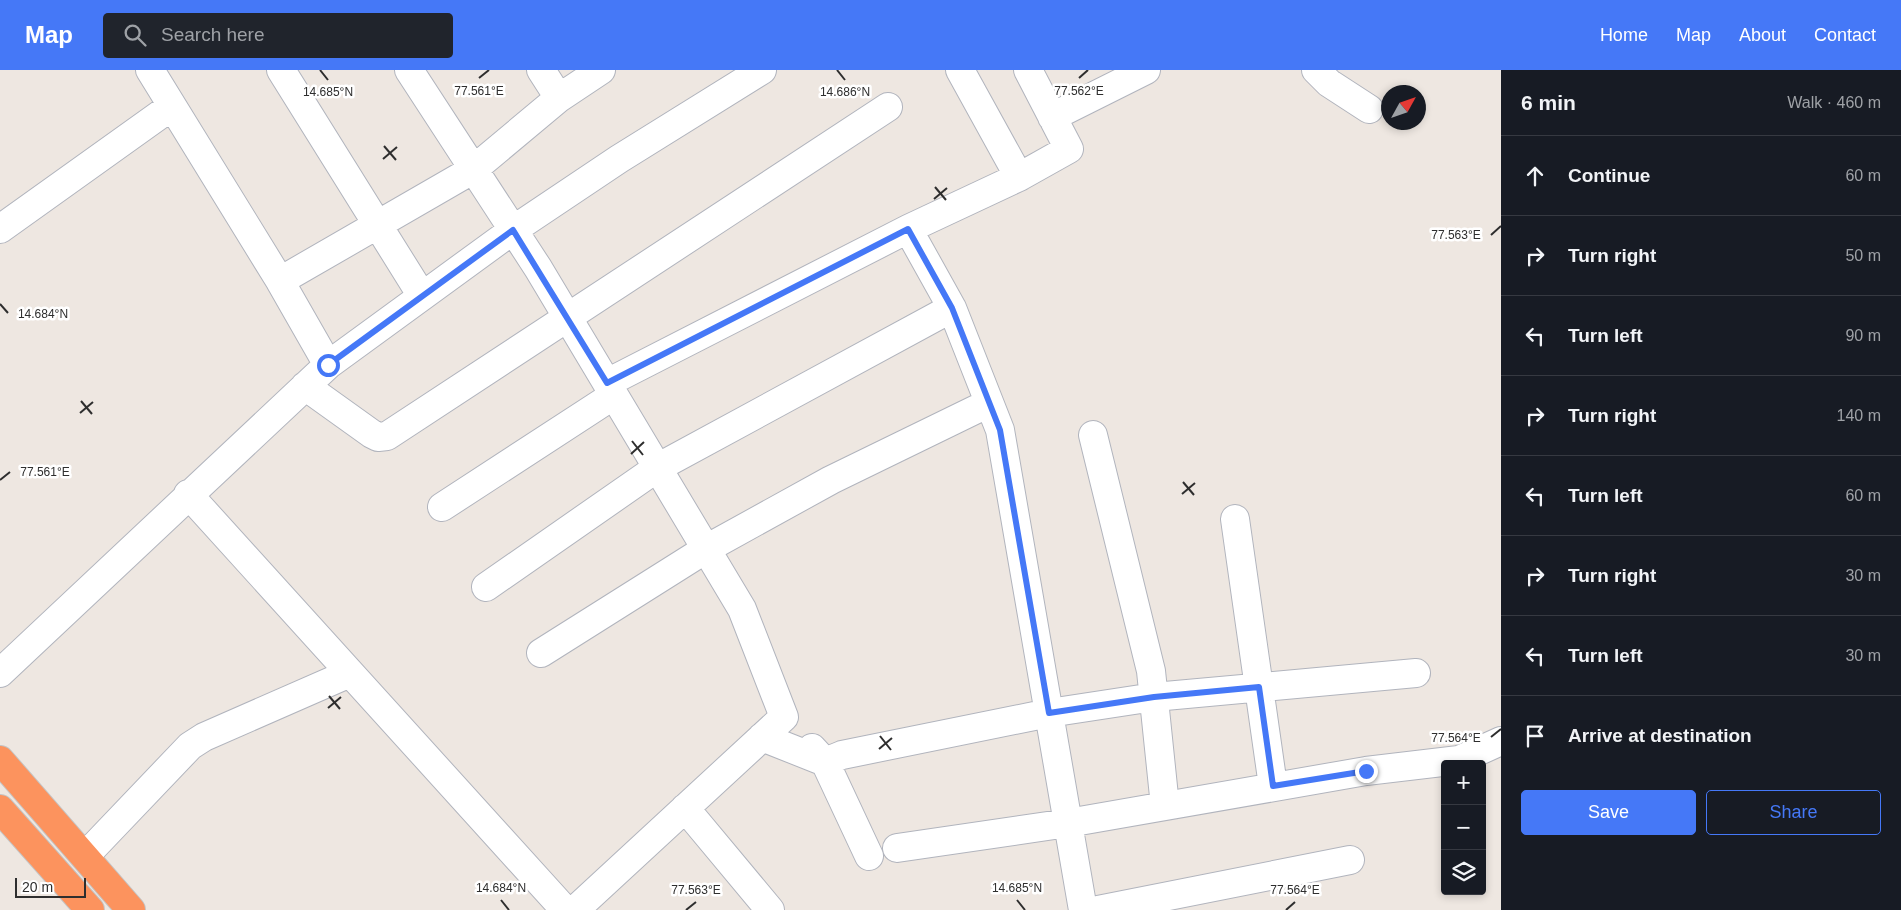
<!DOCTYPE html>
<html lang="en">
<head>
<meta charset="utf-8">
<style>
	:root { --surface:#171b24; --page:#20242c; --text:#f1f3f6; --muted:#9ea1a6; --line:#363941; --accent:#4578f7 }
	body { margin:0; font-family:Arial,sans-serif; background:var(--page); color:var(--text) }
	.controls { position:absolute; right:15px; bottom:15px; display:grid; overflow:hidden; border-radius:5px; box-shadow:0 2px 8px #0003 }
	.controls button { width:45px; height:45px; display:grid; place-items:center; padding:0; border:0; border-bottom:1px solid var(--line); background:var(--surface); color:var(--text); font:25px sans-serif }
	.compass { position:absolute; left:1381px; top:15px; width:45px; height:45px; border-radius:50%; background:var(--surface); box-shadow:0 2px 8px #0003; rotate:50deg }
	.scale { position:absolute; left:15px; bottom:12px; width:71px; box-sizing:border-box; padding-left:5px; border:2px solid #2e2e2e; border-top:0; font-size:14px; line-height:18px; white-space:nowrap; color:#2e2e2e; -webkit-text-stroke:4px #fff; paint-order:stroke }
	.stop { position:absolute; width:15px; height:15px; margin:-11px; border:4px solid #4578f7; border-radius:50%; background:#fff }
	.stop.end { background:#4578f7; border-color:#fff; box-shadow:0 1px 5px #0008 }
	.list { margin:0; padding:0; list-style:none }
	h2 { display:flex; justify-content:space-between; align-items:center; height:65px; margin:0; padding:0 20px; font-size:21px }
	h2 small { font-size:16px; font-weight:400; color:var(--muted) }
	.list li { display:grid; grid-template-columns:32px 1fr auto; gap:15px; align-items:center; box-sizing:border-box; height:80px; padding:0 20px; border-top:1px solid var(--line) }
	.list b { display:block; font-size:19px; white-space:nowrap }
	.list em { font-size:16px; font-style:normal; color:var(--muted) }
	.actions { display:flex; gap:10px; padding:15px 20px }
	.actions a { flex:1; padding:11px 0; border:1px solid var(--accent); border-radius:5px; text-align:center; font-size:18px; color:var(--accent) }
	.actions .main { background:var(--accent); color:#fff }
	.icon { flex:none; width:28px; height:28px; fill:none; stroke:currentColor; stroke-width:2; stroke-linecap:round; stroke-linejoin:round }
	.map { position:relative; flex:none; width:1501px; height:840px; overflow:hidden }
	header { display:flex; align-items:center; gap:30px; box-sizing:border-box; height:70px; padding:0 25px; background:var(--accent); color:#fff }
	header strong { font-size:24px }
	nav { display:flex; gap:28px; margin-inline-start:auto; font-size:18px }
	.search { width:350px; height:45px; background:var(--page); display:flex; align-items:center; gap:12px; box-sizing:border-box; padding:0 18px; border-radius:5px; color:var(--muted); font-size:19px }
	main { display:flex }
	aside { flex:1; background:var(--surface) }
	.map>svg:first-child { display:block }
</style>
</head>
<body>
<header>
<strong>Map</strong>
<div class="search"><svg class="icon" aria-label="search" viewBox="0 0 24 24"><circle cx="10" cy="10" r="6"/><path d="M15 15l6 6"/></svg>Search here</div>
<nav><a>Home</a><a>Map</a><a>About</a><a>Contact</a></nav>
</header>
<main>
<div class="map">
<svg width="1501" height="840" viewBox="0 0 1501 840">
	<rect width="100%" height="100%" fill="#eee7e1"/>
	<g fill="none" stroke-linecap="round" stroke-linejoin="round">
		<defs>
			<path id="street" d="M150,0l130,211 48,84
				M281,0l141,226
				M409,0l129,198 204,341 42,108 -209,193
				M541,0l18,28
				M960,0l59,107
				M1316,0l13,13 40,26
				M1052,47l94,-47
				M0,159l172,-123
				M908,159l44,79 48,122 83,480
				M280,211l194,-112 85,-71 42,-28
				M607,313l301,-154 111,-52 50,-28 -41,-79
				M305,316l67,48 6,3 9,-1 501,-329
				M1093,365l58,236 14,135
				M188,424l377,416
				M442,437l172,-112
				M1235,449l38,267
				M486,517l171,-119 295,-160
				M541,583l165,-104 125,-69 158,-77
				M0,603l328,-308 185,-135 106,-71 143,-89
				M762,667l63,25 17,-7 207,-42 105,-16 262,-24
				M812,678l13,14 44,94
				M685,738l85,102
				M897,778l171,-25 298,-52 93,-11 42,-19
				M85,786l105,-110 14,-9 146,-64
				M1098,840l252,-50"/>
			<path id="highway" d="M0,690l131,150
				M0,739l90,101"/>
		</defs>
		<!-- street casing -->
		<use href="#street" stroke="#b1b4bd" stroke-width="30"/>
		<!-- highway casing -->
		<use href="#highway" stroke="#c4c4c4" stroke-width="30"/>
		<!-- street -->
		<use href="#street" stroke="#fff" stroke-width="28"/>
		<!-- highway -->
		<use href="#highway" stroke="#fc935e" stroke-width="28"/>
	</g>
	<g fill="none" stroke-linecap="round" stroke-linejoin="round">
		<!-- route -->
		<path stroke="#4578f7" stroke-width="6" d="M328,295l185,-135 94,153 301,-154 44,79 48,122 49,283 105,-16 105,-10 14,99 93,-15"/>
	</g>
	<!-- ticks -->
	<path fill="none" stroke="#2e2e2e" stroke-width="2" d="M320,0l8,10M837,0l8,10M479,8l10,-8M1079,8l9,-8M384,76l12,14M383,89l14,-12M935,117l11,13M934,129l13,-11M1491,165l10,-9M0,234l8,9M81,331l11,13M80,343l13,-11M632,371l11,14M631,384l13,-12M0,410l10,-8M1183,412l11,13M1182,424l13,-11M329,626l11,13M328,638l13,-11M880,666l11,14M1491,667l10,-8M879,679l13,-11M501,830l8,10M1017,830l8,10M686,840l10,-8M1286,840l9,-8"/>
	<g font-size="12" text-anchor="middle" fill="#2e2e2e" stroke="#fff" stroke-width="5" stroke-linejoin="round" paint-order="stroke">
		<text x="479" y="25">77.561°E</text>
		<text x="1079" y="25">77.562°E</text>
		<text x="328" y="26">14.685°N</text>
		<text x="845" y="26">14.686°N</text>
		<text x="1456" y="169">77.563°E</text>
		<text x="43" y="248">14.684°N</text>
		<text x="45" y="406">77.561°E</text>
		<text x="1456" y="672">77.564°E</text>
		<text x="501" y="822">14.684°N</text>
		<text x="1017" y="822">14.685°N</text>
		<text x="696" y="824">77.563°E</text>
		<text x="1295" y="824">77.564°E</text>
	</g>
</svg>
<div class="controls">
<button>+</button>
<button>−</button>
<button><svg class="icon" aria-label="layers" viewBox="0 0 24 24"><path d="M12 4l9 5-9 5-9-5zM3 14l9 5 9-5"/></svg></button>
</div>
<svg class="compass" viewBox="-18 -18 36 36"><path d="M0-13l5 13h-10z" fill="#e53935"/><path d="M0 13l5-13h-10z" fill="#9ea1a6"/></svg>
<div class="scale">20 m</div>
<div class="stop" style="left:328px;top:295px"></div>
<div class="stop end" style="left:1366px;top:701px"></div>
</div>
<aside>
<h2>6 min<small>Walk · 460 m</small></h2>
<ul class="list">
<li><svg class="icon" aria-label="ahead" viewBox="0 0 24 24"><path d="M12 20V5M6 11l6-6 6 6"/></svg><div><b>Continue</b></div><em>60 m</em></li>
<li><svg class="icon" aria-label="right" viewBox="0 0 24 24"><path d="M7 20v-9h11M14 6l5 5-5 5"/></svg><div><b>Turn right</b></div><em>50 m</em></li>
<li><svg class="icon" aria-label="left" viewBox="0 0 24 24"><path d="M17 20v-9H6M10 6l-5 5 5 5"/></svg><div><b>Turn left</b></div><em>90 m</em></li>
<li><svg class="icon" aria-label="right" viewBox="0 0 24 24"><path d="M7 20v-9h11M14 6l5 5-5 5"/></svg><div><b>Turn right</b></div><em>140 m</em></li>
<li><svg class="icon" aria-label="left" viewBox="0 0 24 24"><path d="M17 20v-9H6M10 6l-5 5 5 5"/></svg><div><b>Turn left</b></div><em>60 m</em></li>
<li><svg class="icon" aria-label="right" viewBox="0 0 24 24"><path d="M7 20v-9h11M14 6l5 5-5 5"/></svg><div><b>Turn right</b></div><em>30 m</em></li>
<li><svg class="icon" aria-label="left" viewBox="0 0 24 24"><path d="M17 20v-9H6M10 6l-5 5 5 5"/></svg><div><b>Turn left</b></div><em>30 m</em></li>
<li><svg class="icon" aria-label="arrive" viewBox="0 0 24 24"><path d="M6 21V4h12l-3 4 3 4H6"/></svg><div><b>Arrive at destination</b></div></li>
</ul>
<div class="actions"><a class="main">Save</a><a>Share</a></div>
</aside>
</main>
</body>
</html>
